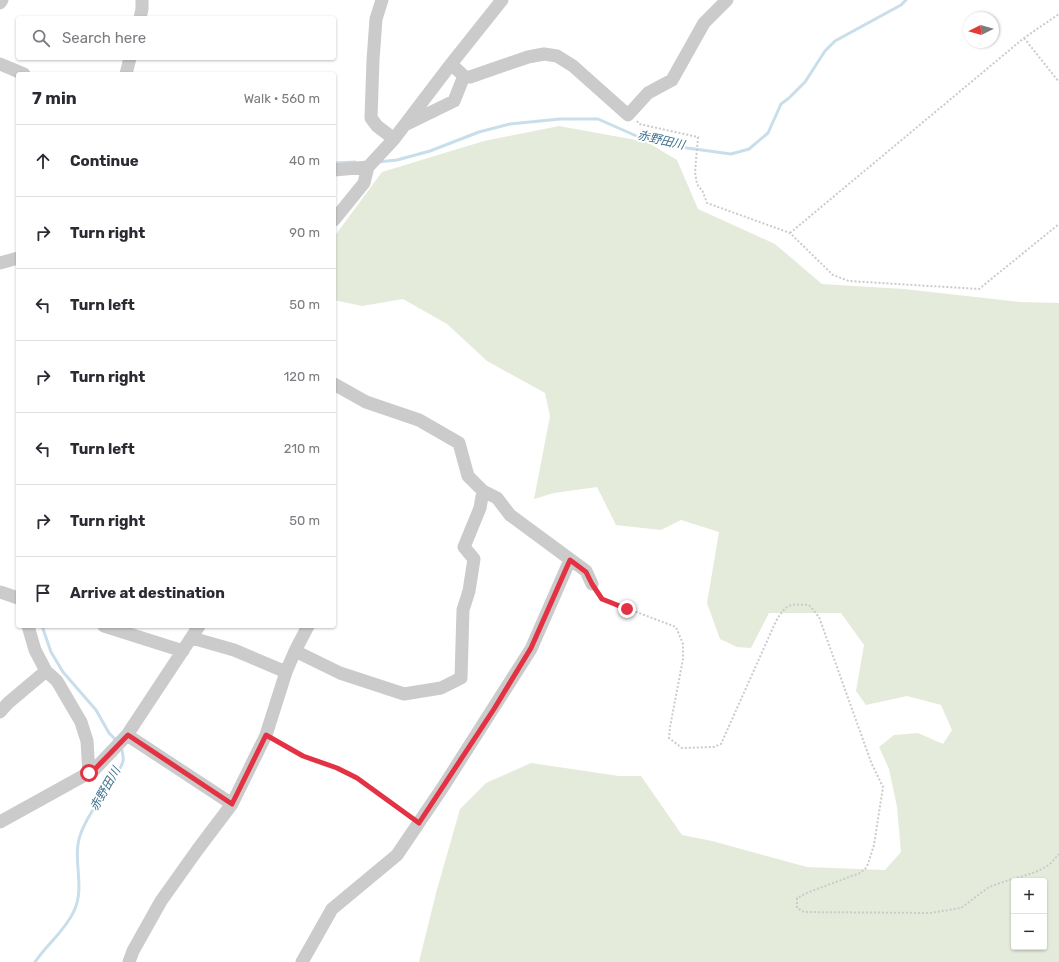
<!DOCTYPE html>
<html lang="en">
<head>
<meta charset="utf-8">
<style>
	:root { --surface:#fff; --page:#f7f7f7; --text:#2b2b33; --muted:#7c7c81; --line:#e1e1e2 }
	body { margin:0; font-family:Rubik,"Noto Sans JP",sans-serif; background:var(--page); color:var(--text) }
	.controls { position:absolute; right:12px; bottom:12px; display:grid; overflow:hidden; border-radius:4px; box-shadow:0 1px 3px #0004 }
	.controls button { width:36px; height:36px; display:grid; place-items:center; padding:0; border:0; border-bottom:1px solid var(--line); background:var(--surface); color:var(--text); font:20px sans-serif }
	.compass { position:absolute; left:963px; top:12px; width:36px; height:36px; border-radius:50%; background:var(--surface); box-shadow:0 1px 3px #0004; rotate:265deg }
	.stop { position:absolute; width:12px; height:12px; margin:-9px; border:3px solid #e33243; border-radius:50%; background:#fff }
	.stop.end { background:#e33243; border-color:#fff; box-shadow:0 1px 4px #0008 }
	.list { margin:0; padding:0; list-style:none }
	h2 { display:flex; justify-content:space-between; align-items:center; height:52px; margin:0; padding:0 16px; font-size:17px }
	h2 small { font-size:13px; font-weight:400; color:var(--muted) }
	.list li { display:grid; grid-template-columns:26px 1fr auto; gap:12px; align-items:center; box-sizing:border-box; height:72px; padding:0 16px; border-top:1px solid var(--line) }
	.list b { display:block; font-size:15px; white-space:nowrap }
	.list em { font-size:13px; font-style:normal; color:var(--muted) }
	.icon { flex:none; width:22px; height:22px; fill:none; stroke:currentColor; stroke-width:2; stroke-linecap:round; stroke-linejoin:round }
	.map { position:relative; flex:none; width:1059px; height:962px; overflow:hidden }
	.search { position:absolute; background:var(--surface); box-shadow:0 1px 3px #0004; left:16px; top:16px; width:320px; height:44px; display:flex; align-items:center; gap:10px; box-sizing:border-box; padding:0 14px; border-radius:4px; color:var(--muted); font-size:15px }
	.panel { position:absolute; background:var(--surface); box-shadow:0 1px 3px #0004; left:16px; top:72px; width:320px; height:556px; border-radius:4px }
	.map>svg:first-child { display:block }
</style>
</head>
<body>
<div class="map">
<svg width="1059" height="962" viewBox="0 0 1059 962">
	<rect width="100%" height="100%" fill="#fff"/>
	<!-- green -->
	<path fill="#e4ebdb" fill-rule="evenodd" d="M559,126l88,16 30,18 21,49 77,35 47,40 82,5 116,13 39,1v659h-640l17,-69 24,-84 26,-26 45,-20 88,13h22l41,59 30,6 95,26 78,3 16,-18 -4,-45 -8,-38 -10,-22 15,-12 24,-2 25,11 9,-14 -11,-25 -34,-9 -41,9 -10,-14 8,-46 -23,-32h-72l-18,35 -14,-1 -17,-8 -13,-36 12,-71 -38,-12 -20,10 -45,-5 -19,-38 -43,6 -20,6 16,-83 -5,-23 -58,-32 -40,-37 -44,-25 -41,7 -28,-6v-63l48,-65 102,-31zM1014,881h30v66h-30z"/>
	<g fill="none" stroke-linecap="round" stroke-linejoin="round">
		<!-- stream -->
		<path stroke="#c8deeb" stroke-width="3" d="M378,162l19,-2 33,-9 49,-19 31,-8 50,-5h38l43,19 46,10 44,6 18,-5 19,-16 13,-29 8,-6 16,-16 20,-31 10,-10 66,-36 5,-5
			M334,163l21,-1
			M42,626l9,26 12,20 33,38 13,23 7,7
			M35,962c12,-18 30,-31 39,-51 12,-25 -3,-53 7,-78 8,-22 24,-39 35,-58 2,-4 6,-9 7,-14 1,-4 -1,-10 -2,-15"/>
		<!-- path -->
		<path stroke="#cbcbcb" stroke-width="2" stroke-dasharray="2 2" stroke-linecap="butt" d="M1024,38l35,44
			M637,121l2,3 59,13 -3,35 2,12 6,8 4,11 83,30 43,42 16,6 130,8 80,-65
			M790,233l234,-195 35,-24
			M598,592l4,7 74,28 7,17v15l-13,68 -1,11 13,10 32,-1 7,-3 55,-123c11,-18 13,-17 33,-16l10,12 52,145 12,25 -9,58 -6,19 -3,5 -5,4 -51,19 -12,6v10l7,4 126,1 31,-5 28,-21 14,-5 33,-10 13,-7 10,-11
			M275,740l28,16 34,12 20,11 53,38"/>
		<!-- minor -->
		<path stroke="#cbcbcb" stroke-width="13" d="M382,0l-6,19 -3,41 -2,58 6,8 17,13
			M0,3l2,-3
			M140,18l2,-9v-9
			M0,64l24,10
			M451,64l14,13h5l58,-20 16,-3 13,2 16,10 55,49 20,-22 24,-13 32,-57 23,-23
			M126,74l4,-16
			M407,124l47,-23 10,-25
			M334,170l34,-3
			M334,220l30,-37 4,-16 26,-28 57,-75 51,-64
			M0,263l18,-5
			M334,384l32,18 53,18 40,23 9,33 15,15 14,7 13,17 76,56 6,13
			M0,592l18,6
			M104,626l79,25
			M192,638l42,12 52,22
			M295,651l13,-25
			M46,671l11,10 24,41 6,19 2,32
			M0,712l8,-9 38,-32 -11,-21 -7,-24
			M127,735l105,69
			M0,822l94,-52 33,-35 72,-109
			M129,962l4,-11 28,-50 37,-52 34,-45 34,-69 20,-63 9,-21 45,22 64,21 37,-6 20,-10 2,-68 6,-19 5,-32 -10,-12 16,-39 3,-17
			M302,962l30,-53 65,-54 46,-68 88,-138 39,-89"/>
	</g>
	<g fill="none" stroke-linecap="round" stroke-linejoin="round">
		<!-- route -->
		<path stroke="#e33243" stroke-width="5" d="M89,773l5,-3 34,-35 104,69 34,-69 37,21 34,12 20,10 62,45 75,-114 37,-61 39,-88 16,12 6,12 10,15 25,10"/>
	</g>
	<g text-anchor="middle" dominant-baseline="central" stroke-width="4" stroke-linejoin="round" paint-order="stroke">
		<!-- water labels -->
		<g font-size="12" font-style="italic" fill="#3d718f" stroke="#fff">
			<text transform="translate(661 140) rotate(13)">赤野田川</text>
			<text transform="translate(105 789) rotate(-60)">赤野田川</text>
		</g>
	</g>
</svg>
<div class="controls">
<button>+</button>
<button>−</button>
</div>
<svg class="compass" viewBox="-18 -18 36 36"><path d="M0-13l5 13h-10z" fill="#e53935"/><path d="M0 13l5-13h-10z" fill="#7c7c81"/></svg>
<div class="stop" style="left:89px;top:773px"></div>
<div class="stop end" style="left:627px;top:609px"></div>
<div class="search"><svg class="icon" aria-label="search" viewBox="0 0 24 24"><circle cx="10" cy="10" r="6"/><path d="M15 15l6 6"/></svg>Search here</div>
<section class="panel">
<h2>7 min<small>Walk · 560 m</small></h2>
<ul class="list">
<li><svg class="icon" aria-label="ahead" viewBox="0 0 24 24"><path d="M12 20V5M6 11l6-6 6 6"/></svg><div><b>Continue</b></div><em>40 m</em></li>
<li><svg class="icon" aria-label="right" viewBox="0 0 24 24"><path d="M7 20v-9h11M14 6l5 5-5 5"/></svg><div><b>Turn right</b></div><em>90 m</em></li>
<li><svg class="icon" aria-label="left" viewBox="0 0 24 24"><path d="M17 20v-9H6M10 6l-5 5 5 5"/></svg><div><b>Turn left</b></div><em>50 m</em></li>
<li><svg class="icon" aria-label="right" viewBox="0 0 24 24"><path d="M7 20v-9h11M14 6l5 5-5 5"/></svg><div><b>Turn right</b></div><em>120 m</em></li>
<li><svg class="icon" aria-label="left" viewBox="0 0 24 24"><path d="M17 20v-9H6M10 6l-5 5 5 5"/></svg><div><b>Turn left</b></div><em>210 m</em></li>
<li><svg class="icon" aria-label="right" viewBox="0 0 24 24"><path d="M7 20v-9h11M14 6l5 5-5 5"/></svg><div><b>Turn right</b></div><em>50 m</em></li>
<li><svg class="icon" aria-label="arrive" viewBox="0 0 24 24"><path d="M6 21V4h12l-3 4 3 4H6"/></svg><div><b>Arrive at destination</b></div></li>
</ul>
</section>
</div>
</body>
</html>
